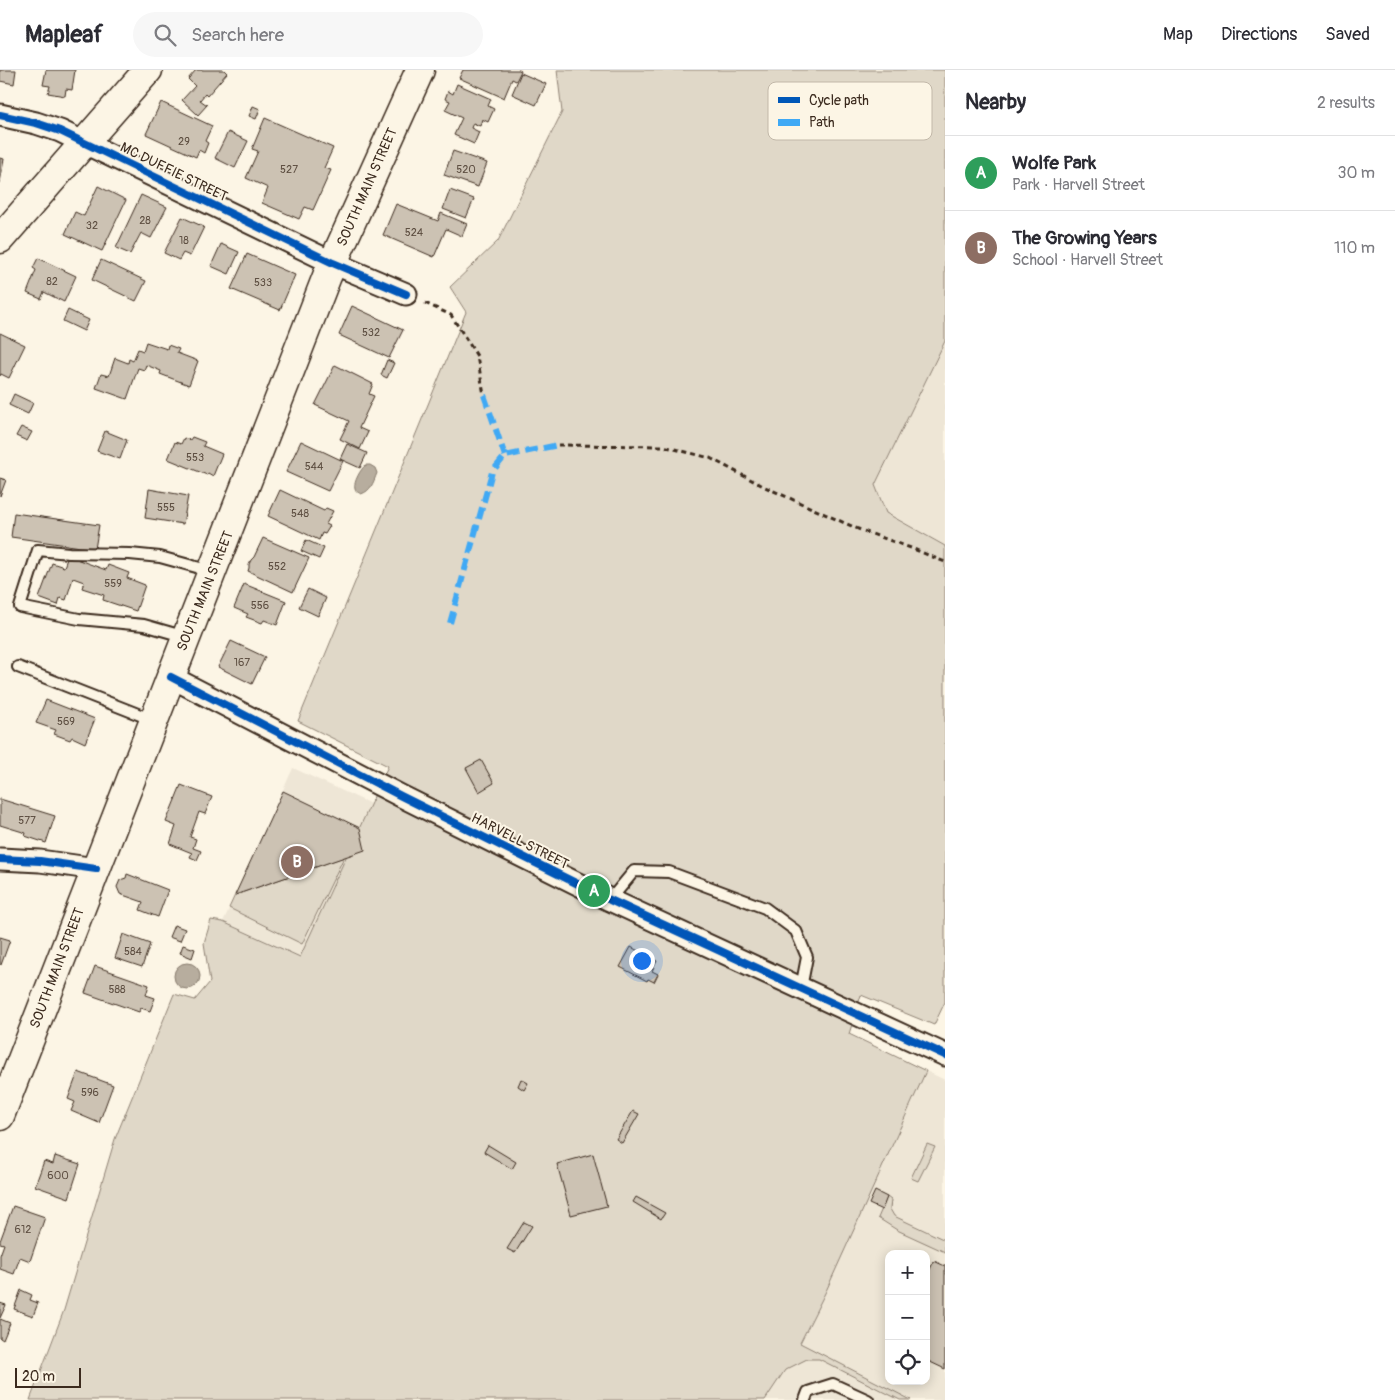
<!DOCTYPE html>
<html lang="en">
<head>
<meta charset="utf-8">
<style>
	:root { --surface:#fff; --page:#f7f7f7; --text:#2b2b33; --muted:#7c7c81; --line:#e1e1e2; --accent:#d1495b }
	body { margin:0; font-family:Pangolin,sans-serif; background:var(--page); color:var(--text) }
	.controls { position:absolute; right:15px; bottom:15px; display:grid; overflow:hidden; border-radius:10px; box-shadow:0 2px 12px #0003 }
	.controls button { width:45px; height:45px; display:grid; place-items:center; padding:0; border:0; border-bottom:1px solid var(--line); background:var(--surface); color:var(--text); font:25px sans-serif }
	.scale { position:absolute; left:15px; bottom:12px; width:66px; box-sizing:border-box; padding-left:5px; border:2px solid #3b2a1e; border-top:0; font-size:14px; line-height:18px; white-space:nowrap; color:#3b2a1e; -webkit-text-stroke:4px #fcf5e5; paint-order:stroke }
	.you { position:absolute; left:641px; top:890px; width:18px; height:18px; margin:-12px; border:4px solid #fff; border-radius:50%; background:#1a73e8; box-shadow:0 0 0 8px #1a73e833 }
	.badge { display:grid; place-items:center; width:32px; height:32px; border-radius:50%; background:var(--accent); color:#fff; font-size:16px; font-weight:700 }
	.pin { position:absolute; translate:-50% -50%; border:2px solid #fff; box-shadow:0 1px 5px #0006 }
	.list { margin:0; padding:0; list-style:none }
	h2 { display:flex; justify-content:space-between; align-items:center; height:65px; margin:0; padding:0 20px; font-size:21px }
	h2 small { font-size:16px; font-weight:400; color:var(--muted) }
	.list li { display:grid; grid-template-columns:32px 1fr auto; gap:15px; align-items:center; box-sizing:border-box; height:75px; padding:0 20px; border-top:1px solid var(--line) }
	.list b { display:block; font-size:19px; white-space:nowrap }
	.list p { margin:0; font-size:16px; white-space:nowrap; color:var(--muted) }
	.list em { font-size:16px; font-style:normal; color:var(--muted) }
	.icon { flex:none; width:28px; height:28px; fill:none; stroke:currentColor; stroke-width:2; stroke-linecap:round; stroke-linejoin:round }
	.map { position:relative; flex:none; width:945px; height:1330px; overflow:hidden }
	header { display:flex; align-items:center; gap:30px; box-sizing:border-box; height:70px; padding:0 25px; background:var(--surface); border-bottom:1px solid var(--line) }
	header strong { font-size:24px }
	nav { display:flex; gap:28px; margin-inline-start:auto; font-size:18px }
	.search { width:350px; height:45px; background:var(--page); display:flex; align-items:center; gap:12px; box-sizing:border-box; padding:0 18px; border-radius:28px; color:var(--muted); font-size:19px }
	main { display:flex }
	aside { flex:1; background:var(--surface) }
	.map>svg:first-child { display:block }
</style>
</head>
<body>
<header>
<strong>Mapleaf</strong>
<div class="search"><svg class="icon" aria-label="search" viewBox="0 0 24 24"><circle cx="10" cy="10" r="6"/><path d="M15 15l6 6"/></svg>Search here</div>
<nav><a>Map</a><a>Directions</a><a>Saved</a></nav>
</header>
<main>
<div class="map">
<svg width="945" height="1330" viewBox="0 0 945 1330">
	<rect width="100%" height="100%" fill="#fcf5e5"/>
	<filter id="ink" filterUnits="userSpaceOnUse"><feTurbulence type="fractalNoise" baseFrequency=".02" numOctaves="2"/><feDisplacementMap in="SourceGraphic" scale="10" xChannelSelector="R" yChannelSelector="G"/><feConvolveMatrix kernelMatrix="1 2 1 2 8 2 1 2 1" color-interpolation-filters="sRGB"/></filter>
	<g filter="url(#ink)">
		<!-- built -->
		<path fill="#eee6d6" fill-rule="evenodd" d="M945,271v205l-59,-33 -11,-28z
			M293,698l78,36 -71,153 -77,-35z
			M926,1001l19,9v320h-180l26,-39 20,-12 -11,-6 26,-52zM889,1184h37v127h-37z"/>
		<!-- green -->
		<path fill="#e0d8c8" stroke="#8e8173" d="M557,0h388v271l-70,144 11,28 59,33v456l-11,23 -73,-30 -12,39 77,37 -100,220 -26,52 111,57h-11l-81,-41h-12l-22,11 -20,30h-735l34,-90 51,-171 59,-145 21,6 15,-18 -6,-39 7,-23 12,2 77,35 88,-191 -90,-45 168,-409 -16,-25 48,-46 64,-129z
			M344,787l-42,87 -73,-36 6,-13z
			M927,1074l8,3 -17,34 -7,-3z
			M887,1127l4,3 -1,9 4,7 51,24v12l-48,-22 -19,-12z"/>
		<!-- water -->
		<path fill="#b7ad9e" stroke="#85796b" d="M370,395l5,3 2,5c-4,10 -6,18 -16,21 -3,-2 -5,-2 -6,-6 -2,-5 6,-20 11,-23 1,0 2,0 4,0z
			M174 906a13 13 0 1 1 26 0a13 13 0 1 1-26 0Z"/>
		<!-- building -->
		<path fill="#ccc2b3" stroke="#3b2a1e" d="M0,0h16l-2,14 -14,-3z
			M46,0h29l-3,20 -6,-1 -1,7 -17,-3 2,-7 -7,-1z
			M196,0h28l3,3 -20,23 -2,-2 -5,6 7,5 -9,10 -16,-15 13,-14 -7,-7z
			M463,0h56l2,1 -5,10 -4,-2 -8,19 -45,-20z
			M521,3l25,11 -10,21 -24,-11z
			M457,14l34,15 -3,7 6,3 -6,13 -6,-3 -2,7 -7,-3 -2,5 8,4 -5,12 -20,-9 8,-17 -17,-8 5,-9 -5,-2 3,-8 5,3z
			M161,32l51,24 -7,15 3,2 -4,10 -5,-3 -3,7 -50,-23z
			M253,36l7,3 -4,10 -7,-3z
			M265,48l68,30 -9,20 7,2 -18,40 -8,-3 -6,12 -37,-16 6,-15 -22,-10 12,-27 -6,-2z
			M228,62l20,9 -13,27 -20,-10z
			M453,81l34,12 -9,24 -34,-12z
			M0,88l4,1 -4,24z
			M98,116l28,14 -24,51 -37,-17 10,-22 9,4z
			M450,120l24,9 -8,19 -23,-9z
			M141,125l26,12 -16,31 -10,-5 -11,21 -14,-6z
			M396,134l42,17 3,-8 26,11 -5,12 -16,-7 -12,28 -51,-22z
			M182,147l22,10 -14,29 -7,-3 -4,7 -15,-7z
			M221,174l18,8 -10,22 -18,-8z
			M247,184l48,21 -15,35 -49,-21z
			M38,188l38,18 -12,26 -20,-10 -3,7 -14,-6 9,-23 -3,-2z
			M101,190l45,21 -10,20 -44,-21z
			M352,236l51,24 -14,28 -50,-23z
			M68,240l21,10 -5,11 -21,-10z
			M0,263l25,12 -16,33 -8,-4 -1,2z
			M146,272l21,7 1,-4 11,4 -2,4 21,8 -9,24 -29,-11 1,-3 -15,-6 -2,5 -6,-2 -11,31 -31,-11 5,-14 8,2 6,-18 13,5 1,-4 4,2 5,-12 5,2z
			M387,290l7,3 -7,15 -6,-3z
			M335,295l38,19 -4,10 5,2 -15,32 9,4 -8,17 -20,-10 9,-18 -34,-16z
			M14,324l19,9 -5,11 -19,-9z
			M21,357l11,5 -5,9 -11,-5z
			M105,361l22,9 -7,19 -23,-8z
			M192,367l13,5 -2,4 19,8 -9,22 -5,-3 -1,2 -39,-16 7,-17 6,2 3,-6 6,2z
			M301,371l42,20 -15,30 -42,-19z
			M347,374l20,9 -7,15 -20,-9z
			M0,408l6,2 -6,16z
			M149,419l39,7 -5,28 -38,-6z
			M280,420l44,21 2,-3 7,3 -7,13 4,2 -5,8 -3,-1 -3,7 -51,-24z
			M14,443l85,12 -4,24 -84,-12z
			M263,468l46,20 -16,34 -45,-21 1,-3v-4l2,-4 3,-3z
			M306,470l18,8 -5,11 -18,-8z
			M68,486l38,14 2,-5 21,8 -2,5 18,7 -9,26 -33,-11 1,-5 -22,-7 2,-6 -11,-4 -7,22 -6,-2 -2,7 -19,-7 13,-35 12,4z
			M244,514l42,17 -9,24 -13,-5 -2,3 -16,-6 2,-3 -14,-6z
			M308,519l18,9 -8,18 -19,-9z
			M231,571l34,16 -13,27 -34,-17z
			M46,630l49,19 -10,24 -13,-6 -2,3 -16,-6 2,-4 -20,-7z
			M481,690l13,23 -15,9 -13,-24z
			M181,715l31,12 -7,17 -6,-2 -9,25 6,2 -3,9 8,3 -4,9 -7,-3 2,-4 -22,-9 6,-18 -10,-4z
			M283,721l77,37 5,22 -130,45z
			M0,729l55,17 -9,27 -21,-7 1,-3 -26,-8z
			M127,804l41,16 -10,27 -18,-7 3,-8 -23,-8 -3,-7 3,-7 6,-2z
			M174,855l11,4 -5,12 -11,-4z
			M123,864l27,10 -8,23 -27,-9z
			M0,867l10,3 -9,25 -1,-1z
			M183,875l12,4 -3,9 -12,-5z
			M631,877l26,14 -5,10 6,3 -4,8 -6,-3 -1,2 -27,-14z
			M95,896l54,19 -3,10 9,3 -5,13 -9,-3 -2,4 -54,-19z
			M78,1002l35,13 -14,38 -28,-12 4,-9 -7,-3z
			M521,1009l7,4 -4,7 -6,-4z
			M633,1041l6,3 -17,29 -6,-4z
			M488,1075l28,17 -4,7 -28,-17z
			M593,1084l14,52 -36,9 -14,-51z
			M55,1086l25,8 -11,34 -34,-12 9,-25 9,3z
			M875,1121l12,6 -5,13 -13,-6z
			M636,1127l29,16 -4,6 -28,-17z
			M13,1136l32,11 -15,44 -10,-4 -6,17 -14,-5v-14l4,-11 -4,-1v-2z
			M524,1152l8,4 -17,27 -8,-4z
			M934,1191l11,5v103l-19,-9v-83z
			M21,1220l11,5 -2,5 8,3 -5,13 -19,-7z
			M0,1233l6,2 -6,13z
			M0,1249l10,4 -7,17 -3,-2z"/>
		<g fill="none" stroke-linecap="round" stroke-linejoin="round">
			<defs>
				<path id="lane" d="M186,567l-42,-12 -65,-6 -59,-12 18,-57 31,3 61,1 30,3 51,14
					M18,597l135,53
					M610,830l24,-29 35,1 96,36 31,23 11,26 -6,31
					M805,1330l3,-8 25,-8 35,16"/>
				<path id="street" d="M0,45l36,8 24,8 273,132 73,31
					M171,607l230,119 209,104 335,155
					M0,789l40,2 56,8"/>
				<path id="secondary" d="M0,169l148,-169
					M0,1046l327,-840 93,-206"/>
			</defs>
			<!-- lane casing -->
			<use href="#lane" stroke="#3b2a1e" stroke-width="14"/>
			<!-- street casing -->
			<use href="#street" stroke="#3b2a1e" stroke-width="25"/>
			<!-- secondary casing -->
			<use href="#secondary" stroke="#3b2a1e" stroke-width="31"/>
			<!-- path -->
			<path stroke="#3b2a1e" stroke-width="3" stroke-dasharray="5 4" stroke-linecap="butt" d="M425,233l26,12 26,41 7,39
				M558,375l105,1 47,12 55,29 93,42 53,19 34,14"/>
			<!-- lane -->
			<use href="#lane" stroke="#fcf5e5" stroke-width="10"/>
			<!-- street -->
			<use href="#street" stroke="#fcf5e5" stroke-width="21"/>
			<!-- secondary -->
			<use href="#secondary" stroke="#fcf5e5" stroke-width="28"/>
			<!-- quiet -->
			<path stroke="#3fa9f5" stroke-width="6" stroke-dasharray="12 6" stroke-linecap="butt" d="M484,325l21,61
				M450,553l42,-151 13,-16 53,-11"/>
			<defs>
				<path id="cycleway" d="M0,45l36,8 24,8 273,132 73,31
					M171,607l230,119 209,104 335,155
					M0,789l40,2 56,8"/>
			</defs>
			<!-- cycleway casing -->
			<use href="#cycleway" stroke="#fcf5e5" stroke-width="11"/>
			<!-- cycleway -->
			<use href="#cycleway" stroke="#0057b8" stroke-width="8"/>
		</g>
	</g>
	<g text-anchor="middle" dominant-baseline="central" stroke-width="4" stroke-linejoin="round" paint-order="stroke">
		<!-- number labels -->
		<g font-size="11" fill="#5f5043">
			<text x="184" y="71">29</text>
			<text x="289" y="99">527</text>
			<text x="466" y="99">520</text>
			<text x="145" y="150">28</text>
			<text x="92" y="155">32</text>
			<text x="414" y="162">524</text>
			<text x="184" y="170">18</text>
			<text x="52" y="211">82</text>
			<text x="263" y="212">533</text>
			<text x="371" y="262">532</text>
			<text x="195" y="387">553</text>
			<text x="314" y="396">544</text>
			<text x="166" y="437">555</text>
			<text x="300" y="443">548</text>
			<text x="277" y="496">552</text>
			<text x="113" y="513">559</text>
			<text x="260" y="535">556</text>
			<text x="242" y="592">167</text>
			<text x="66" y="651">569</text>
			<text x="27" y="750">577</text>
			<text x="133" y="881">584</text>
			<text x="117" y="919">588</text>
			<text x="90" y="1022">596</text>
			<text x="58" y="1105">600</text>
			<text x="23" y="1159">612</text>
		</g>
		<!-- street labels -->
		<g font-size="14" fill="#3b2a1e" stroke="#fcf5e5">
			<text transform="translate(174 102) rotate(26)">MC DUFFIE STREET</text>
			<text transform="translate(367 117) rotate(-66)">SOUTH MAIN STREET</text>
			<text transform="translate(205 521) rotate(-68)">SOUTH MAIN STREET</text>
			<text transform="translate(520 771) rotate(27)">HARVELL STREET</text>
			<text transform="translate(57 898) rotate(-69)">SOUTH MAIN STREET</text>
		</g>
	</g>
	<!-- legend -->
	<rect x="768" y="12" width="164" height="58" rx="8" fill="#fcf5e5" stroke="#c2b8a9" stroke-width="1"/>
	<rect x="778" y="27" width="22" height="6" fill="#0057b8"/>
	<rect x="778" y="49" width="22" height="7" fill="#3fa9f5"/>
	<g font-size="14" fill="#3b2a1e">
		<text x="809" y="35">Cycle path</text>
		<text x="809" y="57">Path</text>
	</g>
</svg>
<div class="controls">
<button>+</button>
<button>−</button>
<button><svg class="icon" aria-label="locate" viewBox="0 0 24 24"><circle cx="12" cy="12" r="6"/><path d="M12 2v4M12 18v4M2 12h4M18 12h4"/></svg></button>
</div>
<div class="scale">20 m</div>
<div class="you"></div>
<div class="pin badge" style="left:594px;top:821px;background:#2e9e5b">A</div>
<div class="pin badge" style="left:297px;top:792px;background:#8d6e63">B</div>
</div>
<aside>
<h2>Nearby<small>2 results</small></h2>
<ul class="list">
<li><span class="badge" style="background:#2e9e5b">A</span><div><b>Wolfe Park</b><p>Park · Harvell Street</p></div><em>30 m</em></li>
<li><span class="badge" style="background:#8d6e63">B</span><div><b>The Growing Years</b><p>School · Harvell Street</p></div><em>110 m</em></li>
</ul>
</aside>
</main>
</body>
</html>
